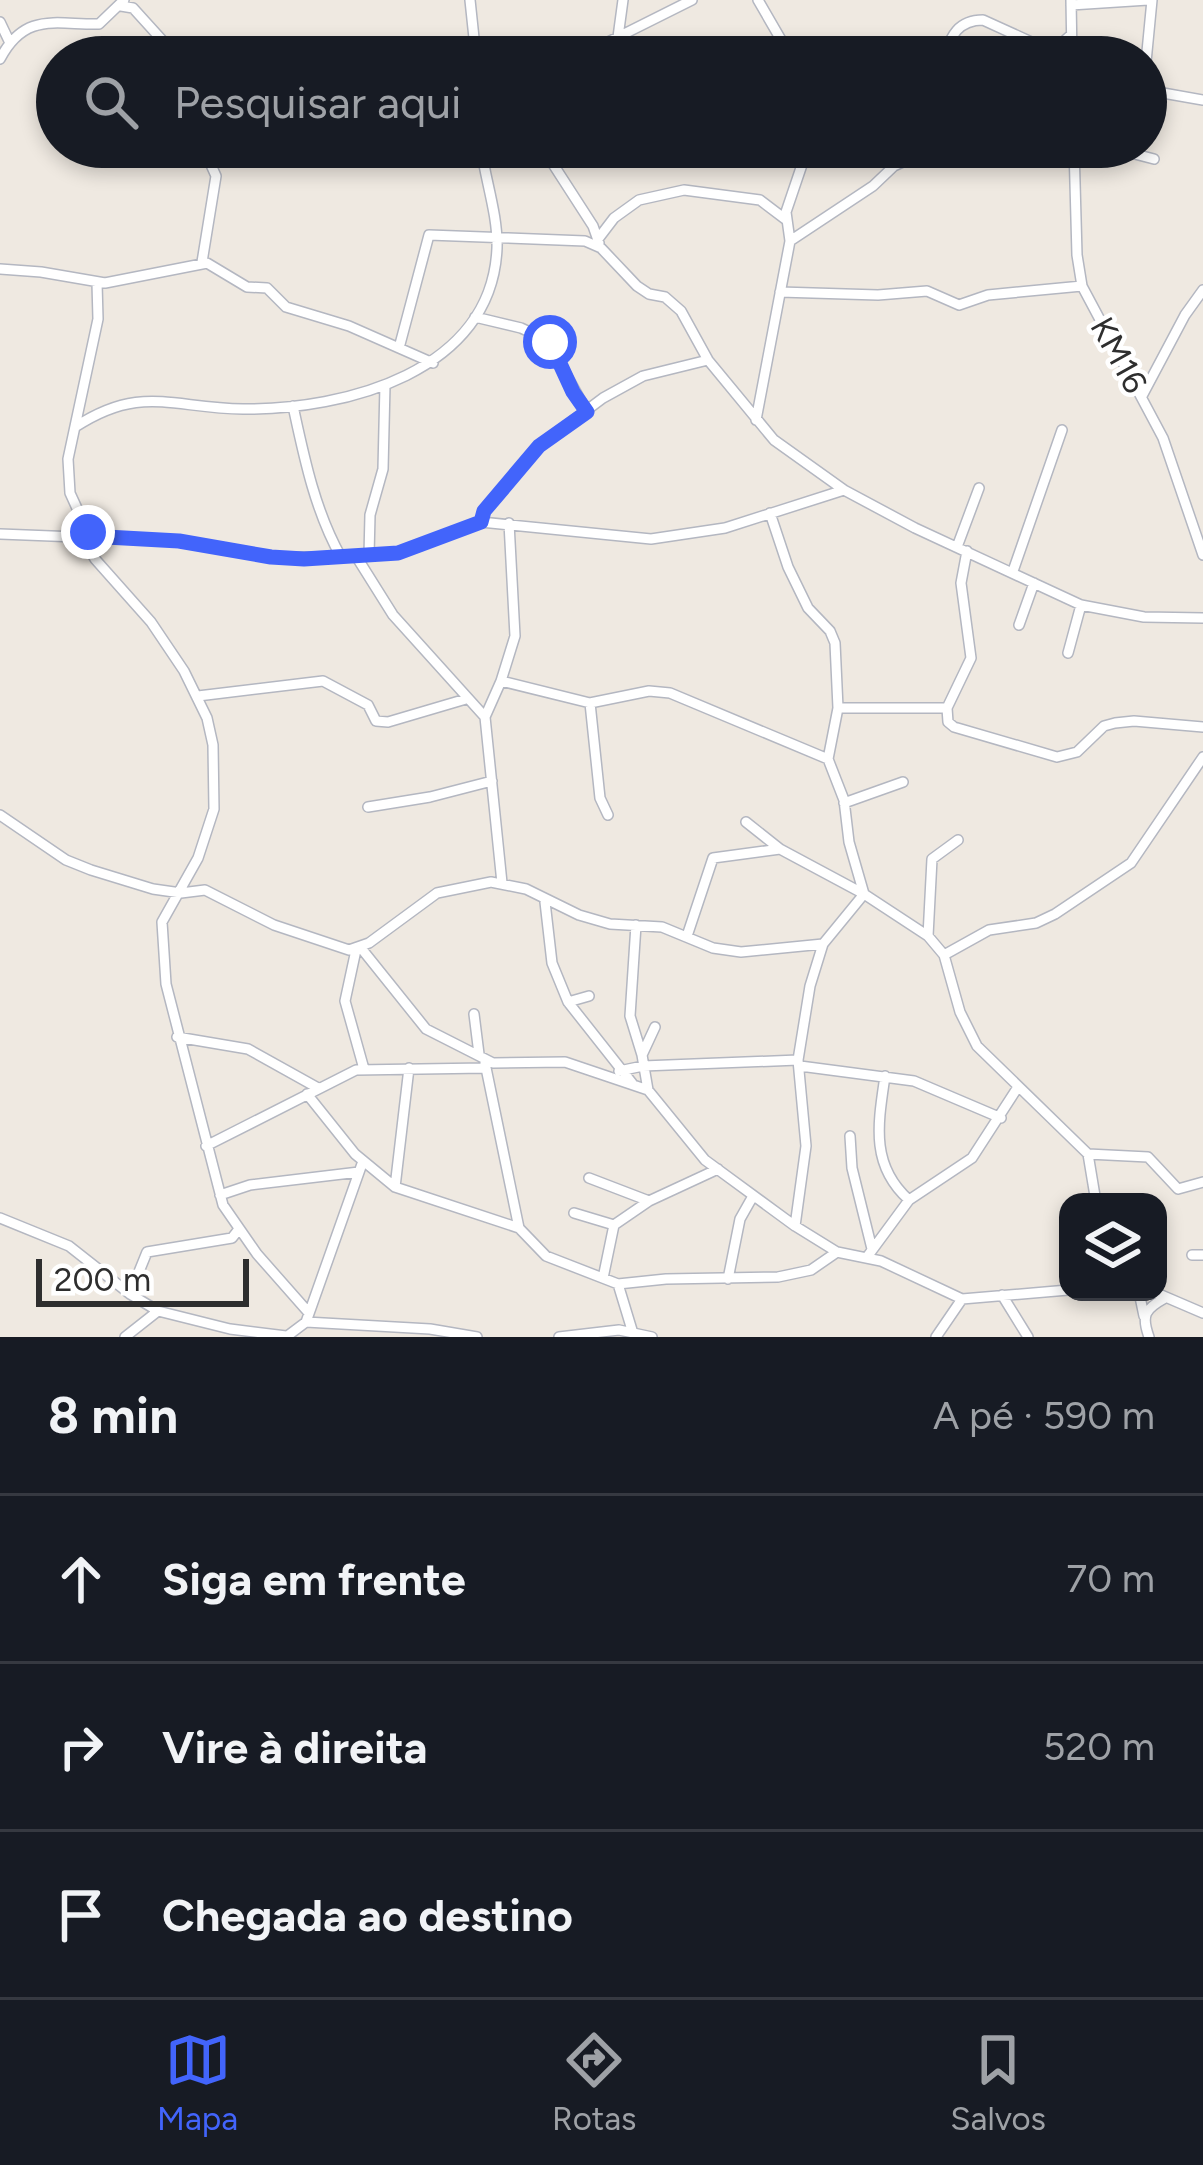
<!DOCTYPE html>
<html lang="pt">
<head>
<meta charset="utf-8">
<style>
	:root { --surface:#171b24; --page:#20242c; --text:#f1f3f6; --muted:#9ea1a6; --line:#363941; --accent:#4264fb }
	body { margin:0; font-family:Figtree,sans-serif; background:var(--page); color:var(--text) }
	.controls { position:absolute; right:36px; bottom:36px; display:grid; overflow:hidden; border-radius:24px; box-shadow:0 6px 18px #0003 }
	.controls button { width:108px; height:108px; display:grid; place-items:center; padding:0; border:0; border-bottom:3px solid var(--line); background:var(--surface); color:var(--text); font:60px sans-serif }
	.scale { position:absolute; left:36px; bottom:30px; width:213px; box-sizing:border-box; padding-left:12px; border:6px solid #2e2e2e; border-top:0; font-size:33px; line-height:42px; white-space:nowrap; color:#2e2e2e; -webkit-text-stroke:9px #fff; paint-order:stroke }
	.stop { position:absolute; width:36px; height:36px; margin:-27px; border:9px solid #4264fb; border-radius:50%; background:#fff }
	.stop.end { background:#4264fb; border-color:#fff; box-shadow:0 3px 12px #0008 }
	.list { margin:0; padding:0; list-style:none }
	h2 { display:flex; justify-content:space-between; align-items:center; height:156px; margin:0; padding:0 48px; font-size:51px }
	h2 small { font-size:39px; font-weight:400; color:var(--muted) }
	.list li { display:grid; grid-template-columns:78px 1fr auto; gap:36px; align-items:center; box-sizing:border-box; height:168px; padding:0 48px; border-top:3px solid var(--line) }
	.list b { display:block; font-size:45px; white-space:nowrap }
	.list em { font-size:39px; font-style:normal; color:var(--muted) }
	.icon { flex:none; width:66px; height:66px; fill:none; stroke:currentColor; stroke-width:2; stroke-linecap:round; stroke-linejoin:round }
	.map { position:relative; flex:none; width:1203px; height:1337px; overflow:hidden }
	.search { position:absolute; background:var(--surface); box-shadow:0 6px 18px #0003; left:36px; right:36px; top:36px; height:132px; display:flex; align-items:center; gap:30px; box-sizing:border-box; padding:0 42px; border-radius:66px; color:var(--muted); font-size:45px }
	.sheet { height:660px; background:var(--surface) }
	nav { display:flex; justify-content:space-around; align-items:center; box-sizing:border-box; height:168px; border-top:3px solid var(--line); background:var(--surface); font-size:33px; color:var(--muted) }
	nav a { display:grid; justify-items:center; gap:6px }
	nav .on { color:var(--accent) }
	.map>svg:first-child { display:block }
</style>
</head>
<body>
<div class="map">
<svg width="1203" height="1337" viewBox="0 0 1203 1337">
	<rect width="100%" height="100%" fill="#efe9e1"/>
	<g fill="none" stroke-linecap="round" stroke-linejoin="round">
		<defs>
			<path id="minor" d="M470,0l6,57
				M758,0l33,57
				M1071,0l1,57
				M1071,5l77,-5
				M121,6l12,2 29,32 28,17
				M0,22l10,21
				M618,37l5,-37
				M578,57l114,-57
				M943,57c8,-21 15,-37 40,-37l68,31
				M1046,57l25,-22
				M0,59c25,-48 57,-34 99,-35l25,-24
				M1146,62l6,-62
				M1146,86l17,7 40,7
				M542,147l51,79 6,17
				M1074,147l3,108 5,31 81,152 40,117
				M1074,152h53l27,7
				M598,239l16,-21 25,-18 45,-10 76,10 25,19
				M790,241l83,-55 21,-20 41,-19
				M202,262l14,-86 -13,-29
				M0,269l41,3 64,11 102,-20 40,24 20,1 19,19 63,19 84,37
				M97,283l1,36 -30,140 2,34 16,35 3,21 6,10 56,63 33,49 23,47 6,27 1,64 -16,49 -36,64 4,62 57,221 34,49 52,59
				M780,292l98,3 49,-4 32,14 29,-10 94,-9
				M475,317l46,11 26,12 40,72
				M1142,396l43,-81 18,-25
				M293,406c11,51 22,105 48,151
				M756,420l34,-179 -4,-29 22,-65
				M75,427c66,-43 96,-19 168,-18 102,1 249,-37 254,-161 1,-33 -12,-69 -16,-101
				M844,490l71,38 166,77 63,12 59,1
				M770,513l18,54 20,41 22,23 5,12 3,65 -10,51 16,41 5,42 15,52
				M481,522l4,-11 54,-65 64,-48 40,-22 65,-16
				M0,534l179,7 92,16h70l56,-4 84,-31 170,17 74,-11 119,-38 -70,-50 -66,-80 -27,-49 -16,-14 -16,-3 -12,-8 -36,-38 -16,-7 -156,-6 -30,113
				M957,547l22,-59
				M369,555l1,-40 13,-46 2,-84
				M356,556l37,59 92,102
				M1013,571l49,-141
				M1019,625l15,-42
				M1068,653l13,-48
				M501,681l89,22 59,-12 21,2 158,66
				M198,696l125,-15 45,24 8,16 12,1 78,-23
				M590,703l10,95 8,17
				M838,708h109l24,-50 -10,-75 6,-32
				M947,708l1,14 6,5 103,30 20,-5 27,-26 11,-3 19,-2 69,6
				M844,803l59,-21
				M368,807l62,-10 62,-16
				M0,815l66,45 25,10 62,19 28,4 24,-3 69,35 75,25 20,-7 68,-50 54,-11 35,7 53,26 31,9 52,3 51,21 28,4 82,-8
				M746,822l34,27
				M502,883l-17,-166 16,-36 14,-45 -6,-113
				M545,902l7,61 16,39 64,81
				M636,925l-6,91 12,39
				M687,936l26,-78 67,-9 84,45 64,42 16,19 16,57 17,34 111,108 8,48
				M928,936l4,-77 26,-19
				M361,948l65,81 67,34 72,-1 83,28 57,70 90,66 42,26 44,9 81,38 106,-9
				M356,950l-11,51 19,68
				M944,955l45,-25 47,-7 19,-9 76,-51 72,-106
				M568,1002l21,-6
				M474,1014l5,40
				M177,1037l71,12 70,39
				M485,1063l34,165
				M800,1066l114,15 87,37
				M619,1071l24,-5 155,-6
				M885,1076c-7,48 -15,89 24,124
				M648,1090l-6,-35 13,-28
				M307,1094l48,60 40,33 124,41 27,28 72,28 48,-5 112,-2 33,-7 26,-18
				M850,1136l2,32 20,81
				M206,1146l150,-76 129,-2
				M1088,1154l60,3 30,32 25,-7
				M589,1178l60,23
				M395,1187l14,-119
				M220,1195l30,-10 109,-13
				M574,1213l40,12
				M0,1218l69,28 61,48 28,17 72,18 56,7
				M795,1226l11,-80 -8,-86 12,-74 13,-42 41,-50
				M1192,1255h11
				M867,1257l42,-57 63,-42 46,-71
				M603,1278l11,-53 35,-24 69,-32
				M728,1279l12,-60 13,-23
				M618,1284l14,46
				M1139,1292l5,24
				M1154,1292l49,21
				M130,1294l17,-42 85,-14 7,-9
				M1002,1295l26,42
				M306,1322l124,7 47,8
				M125,1337l33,-26
				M286,1337l20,-15 57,-161
				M559,1337l60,-7 33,7
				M936,1337l26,-38
				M1149,1337c-8,-22 -4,-28 16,-39"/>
		</defs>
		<!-- minor casing -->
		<use href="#minor" stroke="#b4b7c1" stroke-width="12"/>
		<!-- minor -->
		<use href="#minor" stroke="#fff" stroke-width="9"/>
	</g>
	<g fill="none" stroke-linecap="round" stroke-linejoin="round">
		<!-- route -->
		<path stroke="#4264fb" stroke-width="15" d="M88,532v4l91,5 92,16 33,2 94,-6 83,-31 3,-11 55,-65 48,-34 -14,-20 -23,-50"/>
	</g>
	<g text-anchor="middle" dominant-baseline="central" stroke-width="9" stroke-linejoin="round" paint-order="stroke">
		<!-- street labels -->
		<g font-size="33" fill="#2e2e2e" stroke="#fff">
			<text transform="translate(1119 355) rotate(61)">KM16</text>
		</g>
	</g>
</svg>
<div class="controls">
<button><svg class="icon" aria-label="layers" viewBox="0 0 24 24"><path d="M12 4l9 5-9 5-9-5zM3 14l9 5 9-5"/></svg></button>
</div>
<div class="scale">200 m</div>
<div class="stop" style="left:550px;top:342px"></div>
<div class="stop end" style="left:88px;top:532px"></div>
<div class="search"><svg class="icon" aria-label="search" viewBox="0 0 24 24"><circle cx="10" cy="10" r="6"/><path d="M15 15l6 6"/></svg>Pesquisar aqui</div>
</div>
<section class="sheet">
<h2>8 min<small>A pé · 590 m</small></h2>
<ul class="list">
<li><svg class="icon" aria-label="ahead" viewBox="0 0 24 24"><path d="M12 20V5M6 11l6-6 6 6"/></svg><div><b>Siga em frente</b></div><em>70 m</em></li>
<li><svg class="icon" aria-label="right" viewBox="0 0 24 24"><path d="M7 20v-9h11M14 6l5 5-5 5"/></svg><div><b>Vire à direita</b></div><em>520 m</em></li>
<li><svg class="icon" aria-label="arrive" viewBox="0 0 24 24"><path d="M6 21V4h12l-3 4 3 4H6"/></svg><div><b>Chegada ao destino</b></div></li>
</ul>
</section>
<nav>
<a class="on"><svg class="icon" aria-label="map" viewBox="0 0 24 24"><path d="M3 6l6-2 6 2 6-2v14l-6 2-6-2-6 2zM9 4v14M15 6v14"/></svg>Mapa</a>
<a><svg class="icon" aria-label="directions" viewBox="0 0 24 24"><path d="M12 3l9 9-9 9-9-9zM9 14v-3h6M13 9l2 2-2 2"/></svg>Rotas</a>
<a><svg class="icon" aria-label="saved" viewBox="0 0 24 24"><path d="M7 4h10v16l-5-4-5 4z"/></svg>Salvos</a>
</nav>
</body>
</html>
